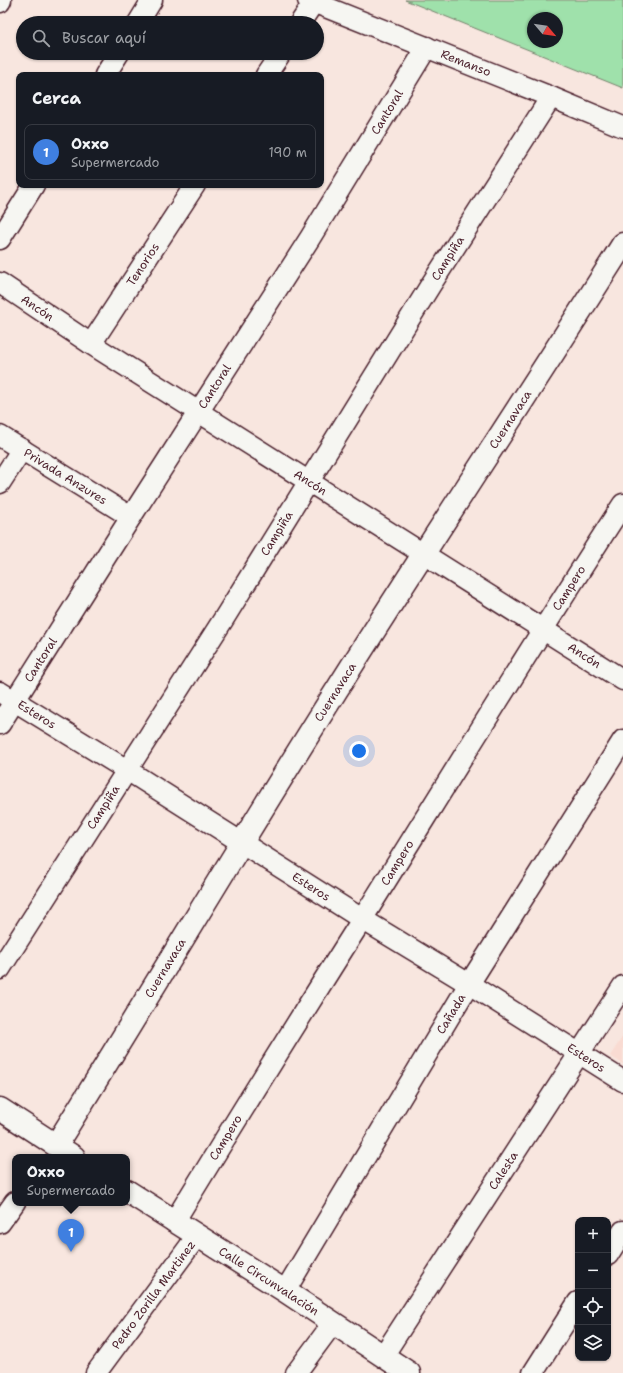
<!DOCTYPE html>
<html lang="es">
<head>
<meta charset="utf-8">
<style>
	:root { --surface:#171b24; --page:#20242c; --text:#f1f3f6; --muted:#9ea1a6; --line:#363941; --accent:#c8321e }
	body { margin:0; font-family:"Shantell Sans",sans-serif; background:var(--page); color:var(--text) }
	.controls { position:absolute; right:12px; bottom:12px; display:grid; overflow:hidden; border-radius:8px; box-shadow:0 1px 3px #0004 }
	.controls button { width:36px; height:36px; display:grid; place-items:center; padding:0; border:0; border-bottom:1px solid var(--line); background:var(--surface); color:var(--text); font:20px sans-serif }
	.compass { position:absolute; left:527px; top:12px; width:36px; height:36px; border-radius:50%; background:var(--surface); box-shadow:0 1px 3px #0004; rotate:119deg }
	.you { position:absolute; left:359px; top:751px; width:14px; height:14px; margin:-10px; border:3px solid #fff; border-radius:50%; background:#1a73e8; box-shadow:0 0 0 6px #1a73e833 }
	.badge { display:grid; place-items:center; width:26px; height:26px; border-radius:50%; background:var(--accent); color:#fff; font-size:13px; font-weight:700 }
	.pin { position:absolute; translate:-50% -33px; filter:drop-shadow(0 1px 2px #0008) }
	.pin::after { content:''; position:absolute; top:21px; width:14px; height:12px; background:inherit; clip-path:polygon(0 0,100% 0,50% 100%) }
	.popup { position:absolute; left:12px; top:1154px; width:118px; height:52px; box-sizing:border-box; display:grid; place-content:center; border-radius:8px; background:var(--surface); filter:drop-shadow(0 1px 3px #0005); font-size:13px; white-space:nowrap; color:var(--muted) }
	.popup b { font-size:15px; color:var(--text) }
	.popup::after { content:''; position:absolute; left:50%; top:100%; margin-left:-8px; border:8px solid transparent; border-top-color:var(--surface) }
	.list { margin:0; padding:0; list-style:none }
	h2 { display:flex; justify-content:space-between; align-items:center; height:52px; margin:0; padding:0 16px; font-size:17px }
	h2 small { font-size:13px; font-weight:400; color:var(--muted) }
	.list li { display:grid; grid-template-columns:26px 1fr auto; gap:12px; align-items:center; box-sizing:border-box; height:56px; margin:0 8px 8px; padding:0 8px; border:1px solid var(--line); border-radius:8px }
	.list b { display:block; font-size:15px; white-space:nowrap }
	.list p { margin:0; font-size:13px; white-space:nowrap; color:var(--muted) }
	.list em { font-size:13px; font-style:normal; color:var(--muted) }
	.icon { flex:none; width:22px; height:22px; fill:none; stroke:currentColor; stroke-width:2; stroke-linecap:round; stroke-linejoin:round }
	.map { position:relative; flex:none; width:623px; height:1373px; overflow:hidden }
	.search { position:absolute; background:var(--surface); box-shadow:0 1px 3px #0004; left:16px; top:16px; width:308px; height:44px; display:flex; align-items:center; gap:10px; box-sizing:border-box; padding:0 14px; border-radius:22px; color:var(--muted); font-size:15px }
	.panel { position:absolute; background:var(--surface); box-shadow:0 1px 3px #0004; left:16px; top:72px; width:308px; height:116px; border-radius:8px }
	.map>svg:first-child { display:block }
</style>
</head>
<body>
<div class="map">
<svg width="623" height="1373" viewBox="0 0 623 1373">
	<rect width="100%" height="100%" fill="#f8e6df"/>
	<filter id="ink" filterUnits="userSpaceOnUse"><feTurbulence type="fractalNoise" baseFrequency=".025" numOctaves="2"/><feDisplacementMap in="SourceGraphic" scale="8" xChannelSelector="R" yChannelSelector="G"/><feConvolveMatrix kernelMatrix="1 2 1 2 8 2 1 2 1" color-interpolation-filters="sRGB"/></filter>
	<g filter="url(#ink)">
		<!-- built -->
		<path fill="#f9dbd2" d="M623,1036v28l-13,-8z"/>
		<!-- green -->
		<path fill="#9fe1ab" stroke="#74806b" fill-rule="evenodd" d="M405,0h218v88zM533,18h24v24h-24z"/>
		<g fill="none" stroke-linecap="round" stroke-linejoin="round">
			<defs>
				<g id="minor">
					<path id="s1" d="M308,0l243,97 72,30"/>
					<path d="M0,2l1,-2"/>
					<path d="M138,23l14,-23"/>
					<path d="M300,23l14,-21"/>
					<path d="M105,75l14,-22"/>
					<path d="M266,75l15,-22"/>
					<path d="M0,239l34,-54"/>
					<path id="s2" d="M0,283l91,61 532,336"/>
					<path id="s3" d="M91,344l104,-159"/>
					<path id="s4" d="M0,436l131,81"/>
					<path d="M0,483l22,-34"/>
					<path id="s5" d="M0,692l127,78 235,149 107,65 154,97"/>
					<path id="s6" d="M0,724l131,-207 179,-279 117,-191"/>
					<path id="s7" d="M0,969l223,-349 207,-334 121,-189"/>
					<path id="s8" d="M174,1222c62,-102 125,-203 189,-304 86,-138 171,-277 260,-414"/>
					<path d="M0,1223l15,-21"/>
					<path d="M608,1255l15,-24"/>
					<path id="s9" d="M285,1291l184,-307 154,-244"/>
					<path id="s10" d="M383,1356l240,-370"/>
					<path id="s11" d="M96,1373l101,-137"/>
					<path d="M296,1373l37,-50"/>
					<path d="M533,1373l45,-71"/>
				</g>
				<g id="tertiary">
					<path d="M0,1109l74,48"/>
					<path id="s12" d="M56,1145c93,-148 182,-299 275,-446 96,-153 196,-303 292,-455"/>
					<path id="s13" d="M127,1191l158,100 124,82"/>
				</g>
			</defs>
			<!-- minor casing -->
			<use href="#minor" stroke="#4a1f2b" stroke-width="23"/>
			<!-- tertiary casing -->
			<use href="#tertiary" stroke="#4a1f2b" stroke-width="25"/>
			<!-- minor -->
			<use href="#minor" stroke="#f6f6f2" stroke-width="20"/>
			<!-- tertiary -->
			<use href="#tertiary" stroke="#f6f6f2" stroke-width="22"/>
		</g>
	</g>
	<g text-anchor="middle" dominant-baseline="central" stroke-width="3" stroke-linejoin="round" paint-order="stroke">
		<!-- street labels -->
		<g font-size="12" fill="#4a1f2b" stroke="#f6f6f2">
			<text stroke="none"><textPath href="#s1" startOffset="170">Remanso</textPath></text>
			<text stroke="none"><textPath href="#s6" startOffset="724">Cantoral</textPath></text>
			<text stroke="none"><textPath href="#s7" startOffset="840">Campiña</textPath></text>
			<text stroke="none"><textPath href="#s3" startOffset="95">Tenorios</textPath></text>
			<text stroke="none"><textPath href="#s2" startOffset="45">Ancón</textPath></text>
			<text stroke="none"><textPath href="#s6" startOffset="400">Cantoral</textPath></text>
			<text stroke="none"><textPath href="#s12" startOffset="856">Cuernavaca</textPath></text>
			<text stroke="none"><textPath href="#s4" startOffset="77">Privada Anzures</textPath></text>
			<text stroke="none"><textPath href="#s2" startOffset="369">Ancón</textPath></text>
			<text stroke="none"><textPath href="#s7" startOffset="516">Campiña</textPath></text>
			<text stroke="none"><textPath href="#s8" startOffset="747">Campero</textPath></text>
			<text stroke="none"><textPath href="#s2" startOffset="693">Ancón</textPath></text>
			<text stroke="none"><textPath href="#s6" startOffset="76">Cantoral</textPath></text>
			<text stroke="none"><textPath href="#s12" startOffset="532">Cuernavaca</textPath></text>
			<text stroke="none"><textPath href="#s5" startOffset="43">Esteros</textPath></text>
			<text stroke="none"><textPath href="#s7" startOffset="192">Campiña</textPath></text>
			<text stroke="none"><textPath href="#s8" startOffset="423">Campero</textPath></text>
			<text stroke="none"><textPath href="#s5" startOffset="367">Esteros</textPath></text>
			<text stroke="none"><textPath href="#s12" startOffset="208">Cuernavaca</textPath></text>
			<text stroke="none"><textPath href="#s9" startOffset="323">Cañada</textPath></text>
			<text stroke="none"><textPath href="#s5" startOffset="691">Esteros</textPath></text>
			<text stroke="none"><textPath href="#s8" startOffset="99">Campero</textPath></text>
			<text stroke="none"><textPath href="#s10" startOffset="221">Calesta</textPath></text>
			<text stroke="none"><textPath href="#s13" startOffset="168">Calle Circunvalación</textPath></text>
			<text stroke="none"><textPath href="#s11" startOffset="97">Pedro Zorilla Martinez</textPath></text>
		</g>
	</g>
</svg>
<div class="controls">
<button>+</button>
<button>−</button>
<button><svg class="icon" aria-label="locate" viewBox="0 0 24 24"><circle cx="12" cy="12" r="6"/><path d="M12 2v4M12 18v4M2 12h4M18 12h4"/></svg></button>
<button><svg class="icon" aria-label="layers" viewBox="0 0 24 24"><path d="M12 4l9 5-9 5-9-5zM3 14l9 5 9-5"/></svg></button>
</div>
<svg class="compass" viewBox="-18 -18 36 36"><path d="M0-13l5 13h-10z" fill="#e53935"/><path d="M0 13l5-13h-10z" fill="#9ea1a6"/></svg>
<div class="you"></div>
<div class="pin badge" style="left:71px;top:1252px;background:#3f7fe0">1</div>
<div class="popup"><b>Oxxo</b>Supermercado</div>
<div class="search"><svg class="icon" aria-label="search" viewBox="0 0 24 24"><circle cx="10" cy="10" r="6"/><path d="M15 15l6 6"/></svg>Buscar aquí</div>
<section class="panel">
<h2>Cerca<small></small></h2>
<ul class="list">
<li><span class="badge" style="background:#3f7fe0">1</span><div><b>Oxxo</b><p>Supermercado</p></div><em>190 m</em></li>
</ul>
</section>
</div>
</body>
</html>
